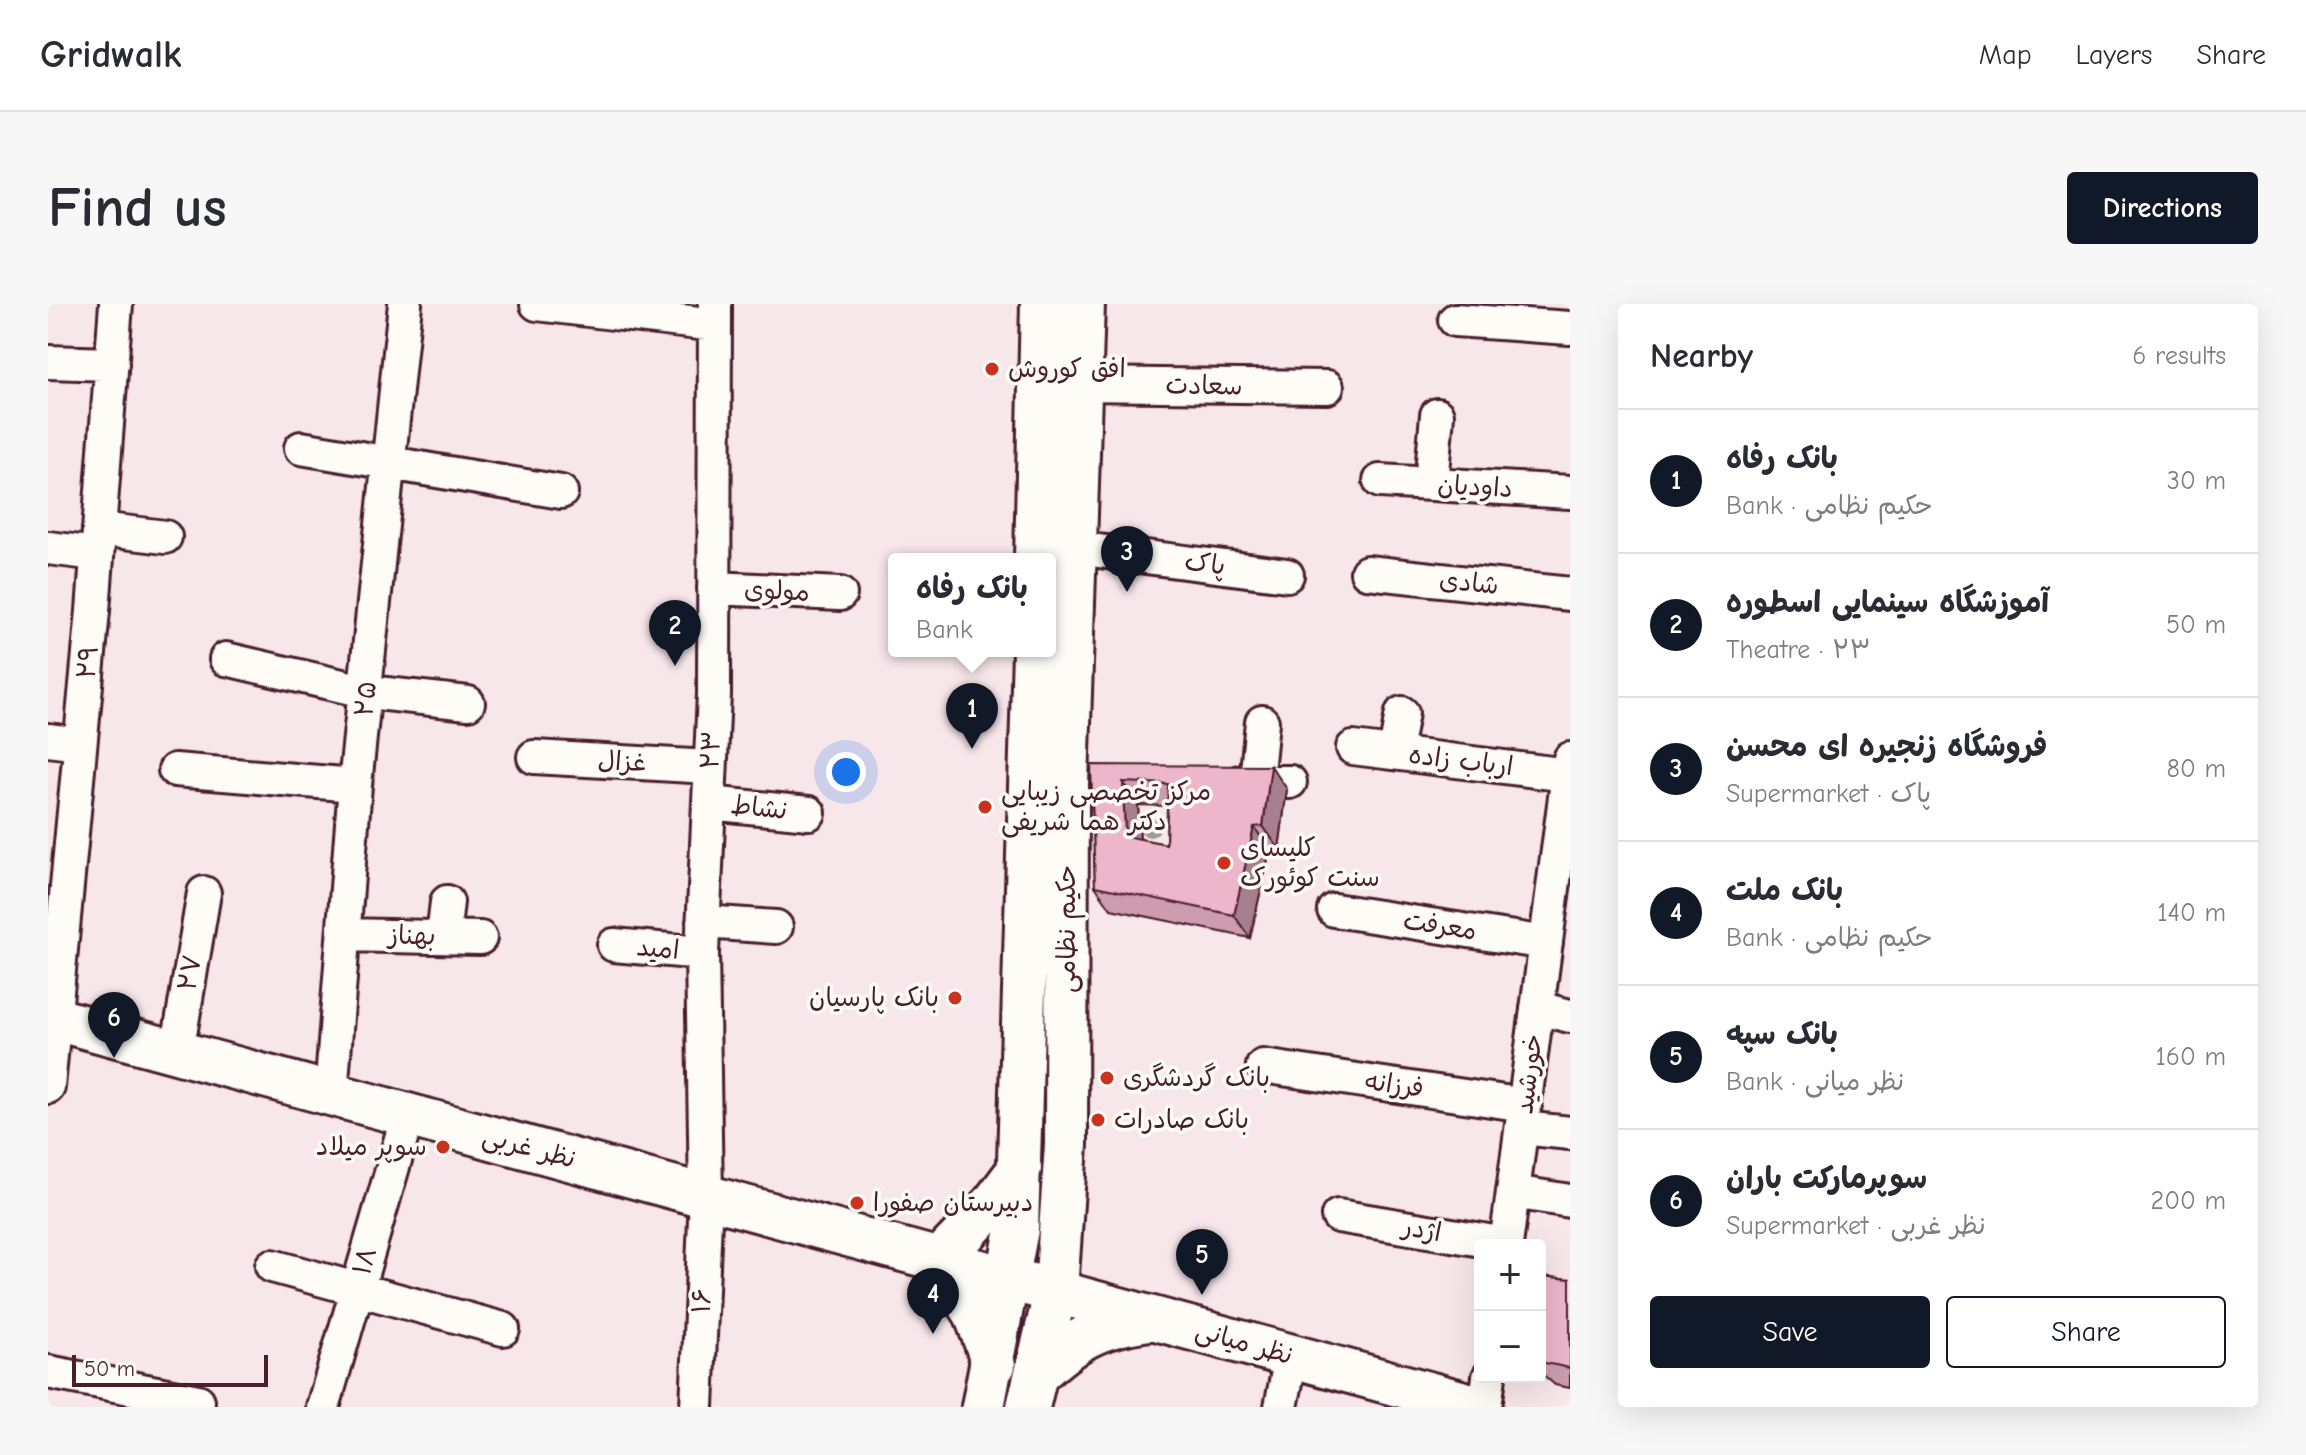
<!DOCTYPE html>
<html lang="en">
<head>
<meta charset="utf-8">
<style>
	:root { --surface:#fff; --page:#f7f7f7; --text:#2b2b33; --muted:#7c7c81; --line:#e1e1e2; --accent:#111827 }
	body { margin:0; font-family:"Comic Neue","Playpen Sans Arabic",sans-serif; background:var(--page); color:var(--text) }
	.controls { position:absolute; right:24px; bottom:24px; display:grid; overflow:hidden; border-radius:8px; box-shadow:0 8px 32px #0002 }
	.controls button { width:72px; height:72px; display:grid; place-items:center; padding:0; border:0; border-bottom:2px solid var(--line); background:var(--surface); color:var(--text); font:40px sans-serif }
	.scale { position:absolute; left:24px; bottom:20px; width:196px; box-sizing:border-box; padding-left:8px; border:4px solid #4a1f2b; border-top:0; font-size:22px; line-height:28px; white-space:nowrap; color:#4a1f2b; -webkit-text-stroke:6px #fdfcf7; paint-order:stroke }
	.you { position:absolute; left:798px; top:468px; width:28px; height:28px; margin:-20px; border:6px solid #fff; border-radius:50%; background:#1a73e8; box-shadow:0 0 0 12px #1a73e833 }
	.badge { display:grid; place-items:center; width:52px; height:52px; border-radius:50%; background:var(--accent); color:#fff; font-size:26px; font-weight:700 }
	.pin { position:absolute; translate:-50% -66px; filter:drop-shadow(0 2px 4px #0008) }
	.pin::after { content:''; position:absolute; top:42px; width:28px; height:24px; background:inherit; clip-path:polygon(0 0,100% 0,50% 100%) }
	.popup { position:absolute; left:840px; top:249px; width:168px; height:104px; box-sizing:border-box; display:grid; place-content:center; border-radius:8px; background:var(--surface); filter:drop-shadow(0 2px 6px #0005); font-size:26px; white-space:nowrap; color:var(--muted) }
	.popup b { font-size:30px; color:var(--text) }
	.popup::after { content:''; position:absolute; left:50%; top:100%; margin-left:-16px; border:16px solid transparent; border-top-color:var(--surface) }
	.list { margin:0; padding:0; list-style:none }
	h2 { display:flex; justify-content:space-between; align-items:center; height:104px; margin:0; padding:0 32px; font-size:34px }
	h2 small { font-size:26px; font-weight:400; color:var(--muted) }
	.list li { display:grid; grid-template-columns:52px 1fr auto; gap:24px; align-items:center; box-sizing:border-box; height:144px; padding:0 32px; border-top:2px solid var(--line) }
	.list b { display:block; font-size:30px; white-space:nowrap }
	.list p { margin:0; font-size:26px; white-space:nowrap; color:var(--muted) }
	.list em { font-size:26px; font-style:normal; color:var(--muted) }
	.actions { display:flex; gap:16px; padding:24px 32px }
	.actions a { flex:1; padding:18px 0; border:2px solid var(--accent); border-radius:8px; text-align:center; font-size:28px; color:var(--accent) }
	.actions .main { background:var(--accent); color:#fff }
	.map { position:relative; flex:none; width:1522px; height:1103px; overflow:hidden; border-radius:8px }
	header { display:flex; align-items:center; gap:48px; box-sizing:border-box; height:112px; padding:0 40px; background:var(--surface); border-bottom:2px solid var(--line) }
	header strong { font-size:38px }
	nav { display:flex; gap:44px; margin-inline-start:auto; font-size:28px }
	.intro { display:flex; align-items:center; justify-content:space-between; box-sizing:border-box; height:192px; padding:0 48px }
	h1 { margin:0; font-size:56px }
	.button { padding:20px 36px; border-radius:8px; background:var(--accent); color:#fff; font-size:28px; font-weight:700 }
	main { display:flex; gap:48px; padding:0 48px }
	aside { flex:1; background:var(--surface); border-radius:8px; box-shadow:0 8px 32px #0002 }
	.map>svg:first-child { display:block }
</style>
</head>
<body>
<header>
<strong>Gridwalk</strong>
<nav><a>Map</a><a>Layers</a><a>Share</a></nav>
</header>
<div class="intro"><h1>Find us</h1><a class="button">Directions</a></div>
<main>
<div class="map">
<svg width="1522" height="1103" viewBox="0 0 1522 1103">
	<rect width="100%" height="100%" fill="#f8e7ea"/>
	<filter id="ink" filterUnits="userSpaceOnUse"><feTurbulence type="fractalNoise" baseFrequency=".0125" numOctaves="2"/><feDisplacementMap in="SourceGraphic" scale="16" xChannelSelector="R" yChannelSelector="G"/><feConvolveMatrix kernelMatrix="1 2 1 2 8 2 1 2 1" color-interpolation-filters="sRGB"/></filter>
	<g filter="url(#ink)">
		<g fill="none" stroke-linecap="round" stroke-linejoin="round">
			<defs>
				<path id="minor" d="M489,0l178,21
					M1407,16l115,8
					M0,58l64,2
					M1032,80l247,3
					M253,144l260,44
					M1332,177l190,11
					M1383,180l6,-69
					M51,225l66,8
					M0,244l49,6
					M1027,244l212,27
					M1319,268l203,22
					M666,284l126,6
					M178,355l142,33 100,11
					M0,436l32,4
					M1305,444l215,27
					M1347,449l7,-40
					M486,453l176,10
					M127,466l180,15
					M1191,478h51
					M1208,478l6,-60
					M661,499l100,10
					M1286,606l212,33
					M655,618l73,5
					M296,631l136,3
					M395,633l4,-35
					M566,641l88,8
					M1489,704l33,8
					M129,748l27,-159
					M1215,762l262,39
					M0,783l45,-476 23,-307
					M283,790l24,-309 50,-481
					M1474,824l48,5
					M1465,888l57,9
					M1290,912l168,28
					M1458,941l64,-486
					M224,962l231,63
					M0,1068l150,29
					M275,1103l85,-292
					M649,1103l9,-211 -4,-243 12,-259 1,-390
					M1233,1103l10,-50
					M1437,1103l4,-30"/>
				<path id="major" d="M988,255l6,-255
					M0,713l1431,390
					M892,955l53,-55 27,-36
					M892,955l35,54 19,52
					M988,1071c39,-36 60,-49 114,-56
					M935,1103l34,-178 17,-578
					M980,1103l28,-117 10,-145 1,-362 16,-479"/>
			</defs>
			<!-- minor casing -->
			<use href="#minor" stroke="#4a1f2b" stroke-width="38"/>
			<!-- major casing -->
			<use href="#major" stroke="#4a1f2b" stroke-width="48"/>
			<!-- minor -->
			<use href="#minor" stroke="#fdfcf7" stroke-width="32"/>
			<!-- major -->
			<use href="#major" stroke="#fdfcf7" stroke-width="42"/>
		</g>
		<!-- trees -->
		<circle fill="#a69695" cx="1102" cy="523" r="10"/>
		<!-- wall -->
		<path fill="#cd9daf" stroke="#4a1f2b" stroke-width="2" fill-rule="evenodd" d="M1043,461l196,24 -8,60 -9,1 -20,88 -139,-29 -16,-23zM1090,501l29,1 -1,38 -26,-5z
			M1492,972l30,3v109l-15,-3 -15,-13z"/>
		<!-- shaded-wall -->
		<path fill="#a77f8e" stroke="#4a1f2b" stroke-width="2" d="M1223,462l16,23 -8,60 -16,-23z
			M1075,478l15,23 3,54 -16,-23z
			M1206,523l16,23 -20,88 -16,-23z"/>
		<!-- building -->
		<path fill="#eeb6cb" stroke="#4a1f2b" stroke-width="2" fill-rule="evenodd" d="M1043,461l180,1 -8,60 -9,1 -20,88 -139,-29zM1075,478l45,2 -2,60 -41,-8z
			M1492,972l30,3v89l-30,-6z"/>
	</g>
	<!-- markers -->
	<g fill="#c8321e" stroke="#fdfcf7" stroke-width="3">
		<circle cx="944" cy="65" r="8"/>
		<circle cx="937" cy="503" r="8"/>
		<circle cx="1176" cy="559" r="8"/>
		<circle cx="907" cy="694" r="8"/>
		<circle cx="1059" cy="774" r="8"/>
		<circle cx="1050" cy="816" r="8"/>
		<circle cx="395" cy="843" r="8"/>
		<circle cx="809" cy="899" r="8"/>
	</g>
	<g text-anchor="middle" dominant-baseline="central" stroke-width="7" stroke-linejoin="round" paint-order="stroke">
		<!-- poi labels -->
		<g font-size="26" fill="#4a1f2b" stroke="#fdfcf7" text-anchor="start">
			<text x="960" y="65">افق کوروش</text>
			<text x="953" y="488">مرکز تخصصی زیبایی<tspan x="953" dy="30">دکتر هما شریفی</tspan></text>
			<text x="1192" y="544">کلیسای<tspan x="1192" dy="30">سنت کوئورک</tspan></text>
			<text x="891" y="694" text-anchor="end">بانک پارسیان</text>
			<text x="1075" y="774">بانک گردشگری</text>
			<text x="1066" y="816">بانک صادرات</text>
			<text x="379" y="843" text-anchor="end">سوپر میلاد</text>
			<text x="825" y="899">دبیرستان صفورا</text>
		</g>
		<!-- street labels -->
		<g font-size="26" fill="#4a1f2b" stroke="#fdfcf7">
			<text transform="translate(1156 82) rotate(1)">سعادت</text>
			<text transform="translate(1427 183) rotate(3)">داودیان</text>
			<text transform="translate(1157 260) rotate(7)">پاک</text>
			<text transform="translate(1421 279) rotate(6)">شادی</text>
			<text transform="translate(729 287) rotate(3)">مولوی</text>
			<text transform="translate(40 358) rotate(-84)">۲۹</text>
			<text transform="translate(318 395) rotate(-84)">۲۵</text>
			<text transform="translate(663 446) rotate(-87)">۲۳</text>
			<text transform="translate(1413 457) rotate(7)">ارباب زاده</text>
			<text transform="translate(574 458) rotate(3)">غزال</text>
			<text transform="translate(711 504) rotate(6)">نشاط</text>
			<text transform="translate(1392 622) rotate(9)">معرفت</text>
			<text transform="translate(1019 625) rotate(-90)">حکیم نظامی</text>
			<text transform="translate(364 632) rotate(1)">بهناز</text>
			<text transform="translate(610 645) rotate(5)">امید</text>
			<text transform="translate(142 669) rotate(-80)">۲۷</text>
			<text transform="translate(1481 770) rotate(-83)">خورشید</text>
			<text transform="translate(1346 781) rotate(8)">فرزانه</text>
			<text transform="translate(481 844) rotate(15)">نظر غربی</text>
			<text transform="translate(1374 926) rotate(10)">اژدر</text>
			<text transform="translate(317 957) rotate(-74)">۱۸</text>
			<text transform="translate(654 997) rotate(-88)">۱۶</text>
			<text transform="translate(1196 1039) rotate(16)">نظر میانی</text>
		</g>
	</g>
</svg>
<div class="controls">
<button>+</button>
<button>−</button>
</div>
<div class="scale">50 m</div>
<div class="you"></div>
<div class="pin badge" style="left:924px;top:445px">1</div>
<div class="popup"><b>بانک رفاه</b>Bank</div>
<div class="pin badge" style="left:627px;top:362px">2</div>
<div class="pin badge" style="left:1079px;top:288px">3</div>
<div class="pin badge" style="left:885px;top:1030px">4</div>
<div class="pin badge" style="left:1154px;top:991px">5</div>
<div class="pin badge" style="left:66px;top:754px">6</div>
</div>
<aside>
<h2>Nearby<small>6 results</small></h2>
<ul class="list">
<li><span class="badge">1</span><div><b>بانک رفاه</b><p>Bank · حکیم نظامی</p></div><em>30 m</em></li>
<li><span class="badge">2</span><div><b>آموزشگاه سینمایی اسطوره</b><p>Theatre · ۲۳</p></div><em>50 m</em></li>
<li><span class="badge">3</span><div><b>فروشگاه زنجیره ای محسن</b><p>Supermarket · پاک</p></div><em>80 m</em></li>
<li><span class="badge">4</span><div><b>بانک ملت</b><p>Bank · حکیم نظامی</p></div><em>140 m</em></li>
<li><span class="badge">5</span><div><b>بانک سپه</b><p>Bank · نظر میانی</p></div><em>160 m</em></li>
<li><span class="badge">6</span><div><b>سوپرمارکت باران</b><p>Supermarket · نظر غربی</p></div><em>200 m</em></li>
</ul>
<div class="actions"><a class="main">Save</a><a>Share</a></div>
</aside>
</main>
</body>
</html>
